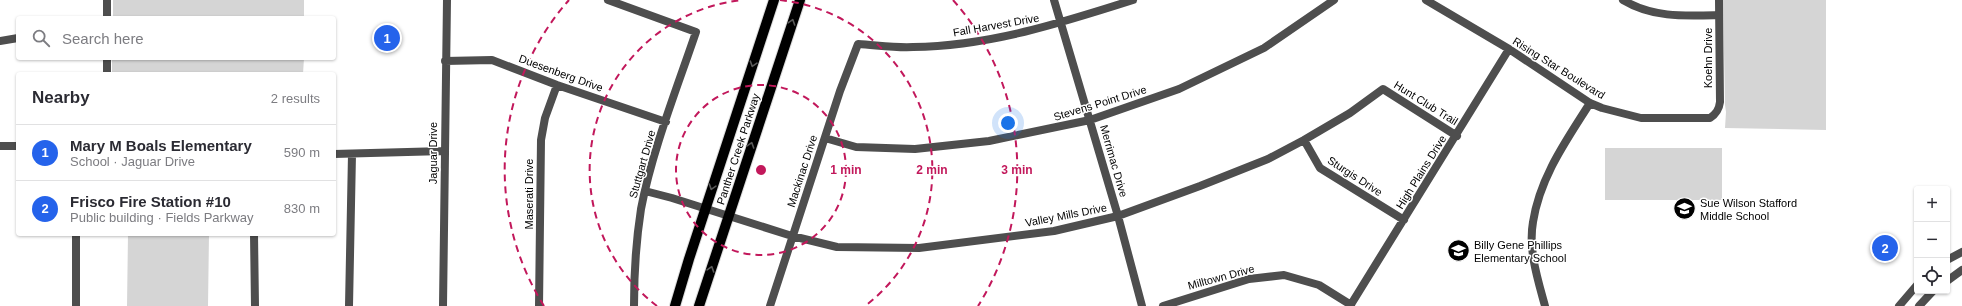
<!DOCTYPE html>
<html lang="en">
<head>
<meta charset="utf-8">
<style>
	:root { --surface:#fff; --page:#f7f7f7; --text:#2b2b33; --muted:#7c7c81; --line:#e1e1e2; --accent:#2563eb }
	body { margin:0; font-family:Arial,sans-serif; background:var(--page); color:var(--text) }
	.controls { position:absolute; right:12px; bottom:12px; display:grid; overflow:hidden; border-radius:4px; box-shadow:0 1px 3px #0004 }
	.controls button { width:36px; height:36px; display:grid; place-items:center; padding:0; border:0; border-bottom:1px solid var(--line); background:var(--surface); color:var(--text); font:20px sans-serif }
	.you { position:absolute; left:1008px; top:123px; width:14px; height:14px; margin:-10px; border:3px solid #fff; border-radius:50%; background:#1a73e8; box-shadow:0 0 0 6px #1a73e833 }
	.badge { display:grid; place-items:center; width:26px; height:26px; border-radius:50%; background:var(--accent); color:#fff; font-size:13px; font-weight:700 }
	.pin { position:absolute; translate:-50% -50%; border:2px solid #fff; box-shadow:0 1px 4px #0006 }
	.list { margin:0; padding:0; list-style:none }
	h2 { display:flex; justify-content:space-between; align-items:center; height:52px; margin:0; padding:0 16px; font-size:17px }
	h2 small { font-size:13px; font-weight:400; color:var(--muted) }
	.list li { display:grid; grid-template-columns:26px 1fr auto; gap:12px; align-items:center; box-sizing:border-box; height:56px; padding:0 16px; border-top:1px solid var(--line) }
	.list b { display:block; font-size:15px; white-space:nowrap }
	.list p { margin:0; font-size:13px; white-space:nowrap; color:var(--muted) }
	.list em { font-size:13px; font-style:normal; color:var(--muted) }
	.icon { flex:none; width:22px; height:22px; fill:none; stroke:currentColor; stroke-width:2; stroke-linecap:round; stroke-linejoin:round }
	.map { position:relative; flex:none; width:1962px; height:306px; overflow:hidden }
	.search { position:absolute; background:var(--surface); box-shadow:0 1px 3px #0004; left:16px; top:16px; width:320px; height:44px; display:flex; align-items:center; gap:10px; box-sizing:border-box; padding:0 14px; border-radius:4px; color:var(--muted); font-size:15px }
	.panel { position:absolute; background:var(--surface); box-shadow:0 1px 3px #0004; left:16px; top:72px; width:320px; height:164px; border-radius:4px }
	.map>svg:first-child { display:block }
</style>
</head>
<body>
<div class="map">
<svg width="1962" height="306" viewBox="0 0 1962 306">
	<rect width="100%" height="100%" fill="#fff"/>
	<!-- green -->
	<path fill="#d5d5d5" d="M113,0h191v18h-191z
		M1723,0h103v130l-101,-2 1,-16 -1,-7z
		M112,58h192l-1,16h-191z
		M1605,148h117v52h-117z
		M128,234h81l-1,72h-81z"/>
	<g fill="none" stroke-linecap="round" stroke-linejoin="round">
		<defs>
			<path id="major" d="M675,306l14,-47 85,-259
				M699,306l101,-306"/>
		</defs>
		<!-- major casing -->
		<use href="#major" stroke="#dbdbdb" stroke-width="12"/>
		<!-- minor -->
		<path stroke="#4e4e4e" stroke-width="8" d="M107,0v18
			M608,0l88,32c-19,56 -44,119 -55,177 -5,32 -7,65 -7,97
			M1054,0l64,216 24,90
			M1426,0l83,49 81,54 12,5 39,10h69c6,-4 9,-8 10,-16l-1,-102
			M1623,0c30,18 62,16 96,15
			M0,41l18,-3
			M445,61l47,-1 65,25 109,37
			M107,74v-16
			M825,138l31,9 59,2 74,-8 101,-21 89,-31 85,-41 70,-48
			M1304,140l16,28 84,52
			M0,146h18
			M334,154l110,-3
			M645,191l27,7 120,38 45,11 82,1 135,-17 64,-15 82,-30 68,-27 36,-19 46,-27 33,-24 74,47
			M254,234l1,72
			M1947,260l15,-8
			M1947,281l15,-11
			M76,306v-72
			M349,306l3,-152
			M443,306l4,-306
			M539,306l2,-166 4,-22 12,-33
			M770,306l70,-215 18,-47c18,1 37,4 55,3 76,-1 148,-24 220,-47
			M1163,306l86,-27 35,-4 35,10 32,20
			M1350,306l159,-257
			M1545,306c-7,-26 -17,-56 -12,-84 7,-45 33,-81 57,-119
			M1899,306l18,-21
			M1919,306l14,-15"/>
		<!-- major -->
		<use href="#major" stroke="#000" stroke-width="10"/>
	</g>
	<!-- one-way arrows -->
	<defs><path id="oneway-chevron" d="M-2-3.5L2.5 0L-2 3.5" fill="none" stroke-width="1.6" stroke-linecap="round" stroke-linejoin="round"/></defs>
	<g stroke="#595959">
		<use href="#oneway-chevron" transform="translate(792 22) rotate(-72)"/>
		<use href="#oneway-chevron" transform="translate(753 64) rotate(108)"/>
		<use href="#oneway-chevron" transform="translate(751 145) rotate(-72)"/>
		<use href="#oneway-chevron" transform="translate(712 187) rotate(108)"/>
		<use href="#oneway-chevron" transform="translate(711 269) rotate(-72)"/>
	</g>
	<!-- distance rings -->
	<g fill="none" stroke="#c2185b" stroke-width="2" stroke-dasharray="7 5">
		<circle cx="761" cy="170" r="85"/>
		<path d="M657 306A171 171 0 0 1 742 0M780 0A171 171 0 0 1 865 306"/>
		<path d="M544 306A256 256 0 0 1 569 0M953 0A256 256 0 0 1 978 306"/>
	</g>
	<!-- icons -->
	<defs>
		<symbol id="school-disc" viewBox="-11 -11 22 22"><circle r="9.5" fill="#000" stroke="#fff"/><path d="M0-5L7-2L0 1L-7-2ZM-4 1L0 2.5L4 1V4Q0 6-4 4Z" fill="#fff"/></symbol>
	</defs>
	<g fill-rule="evenodd">
		<use href="#school-disc" x="1672" y="196" width="25" height="25"/>
		<use href="#school-disc" x="1446" y="238" width="25" height="25"/>
	</g>
	<g text-anchor="middle" dominant-baseline="central" stroke-width="3" stroke-linejoin="round" paint-order="stroke">
		<!-- street labels -->
		<g font-size="11" fill="#000" stroke="#fff">
			<text transform="translate(996 25) rotate(-10)">Fall Harvest Drive</text>
			<text transform="translate(1708 58) rotate(-90)">Koehn Drive</text>
			<text transform="translate(1559 68) rotate(32)">Rising Star Boulevard</text>
			<text transform="translate(561 73) rotate(20)">Duesenberg Drive</text>
			<text transform="translate(1100 103) rotate(-17)">Stevens Point Drive</text>
			<text transform="translate(1426 103) rotate(32)">Hunt Club Trail</text>
			<text transform="translate(738 149) rotate(-72)">Panther Creek Parkway</text>
			<text transform="translate(433 153) rotate(-90)">Jaguar Drive</text>
			<text transform="translate(1114 161) rotate(74)">Merrimac Drive</text>
			<text transform="translate(642 164) rotate(-74)">Stuttgart Drive</text>
			<text transform="translate(802 171) rotate(-72)">Mackinac Drive</text>
			<text transform="translate(1421 172) rotate(-58)">High Plains Drive</text>
			<text transform="translate(1355 176) rotate(33)">Sturgis Drive</text>
			<text transform="translate(529 194) rotate(-90)">Maserati Drive</text>
			<text transform="translate(1066 215) rotate(-11)">Valley Mills Drive</text>
			<text transform="translate(1221 277) rotate(-15)">Milltown Drive</text>
		</g>
		<!-- poi labels -->
		<g font-size="11" fill="#000" stroke="#fff" text-anchor="start">
			<text x="1700" y="203">Sue Wilson Stafford<tspan x="1700" dy="13">Middle School</tspan></text>
			<text x="1474" y="245">Billy Gene Phillips<tspan x="1474" dy="13">Elementary School</tspan></text>
		</g>
	</g>
	<circle cx="761" cy="170" r="6" fill="#c2185b" stroke="#fff" stroke-width="2"/>
	<g font-size="12" text-anchor="middle" font-weight="bold" fill="#c2185b" stroke="#fff" stroke-width="3" stroke-linejoin="round" paint-order="stroke">
		<text x="846" y="174">1 min</text>
		<text x="932" y="174">2 min</text>
		<text x="1017" y="174">3 min</text>
	</g>
</svg>
<div class="controls">
<button>+</button>
<button>−</button>
<button><svg class="icon" aria-label="locate" viewBox="0 0 24 24"><circle cx="12" cy="12" r="6"/><path d="M12 2v4M12 18v4M2 12h4M18 12h4"/></svg></button>
</div>
<div class="you"></div>
<div class="pin badge" style="left:387px;top:38px">1</div>
<div class="pin badge" style="left:1885px;top:248px">2</div>
<div class="search"><svg class="icon" aria-label="search" viewBox="0 0 24 24"><circle cx="10" cy="10" r="6"/><path d="M15 15l6 6"/></svg>Search here</div>
<section class="panel">
<h2>Nearby<small>2 results</small></h2>
<ul class="list">
<li><span class="badge">1</span><div><b>Mary M Boals Elementary</b><p>School · Jaguar Drive</p></div><em>590 m</em></li>
<li><span class="badge">2</span><div><b>Frisco Fire Station #10</b><p>Public building · Fields Parkway</p></div><em>830 m</em></li>
</ul>
</section>
</div>
</body>
</html>
